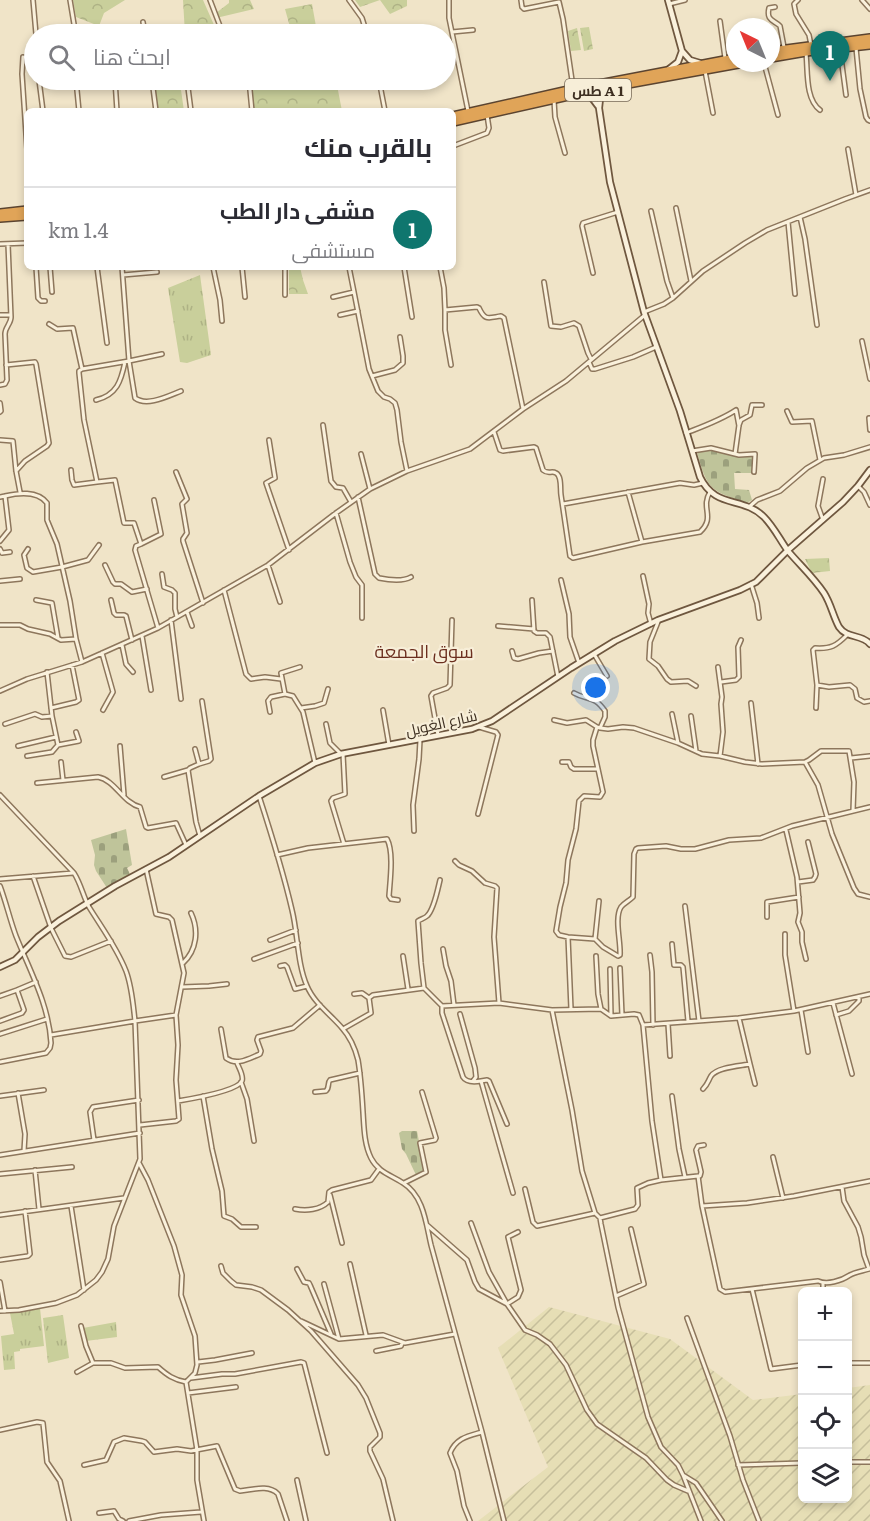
<!DOCTYPE html>
<html lang="ar">
<head>
<meta charset="utf-8">
<style>
	:root { --surface:#fff; --page:#f7f7f7; --text:#2b2b33; --muted:#7c7c81; --line:#e1e1e2; --accent:#0f766e }
	body { margin:0; font-family:Literata,Cairo,serif; background:var(--page); color:var(--text); direction:rtl }
	.controls { position:absolute; right:18px; bottom:18px; display:grid; overflow:hidden; border-radius:9px; box-shadow:0 3px 9px #0003 }
	.controls button { width:54px; height:54px; display:grid; place-items:center; padding:0; border:0; border-bottom:2px solid var(--line); background:var(--surface); color:var(--text); font:30px sans-serif }
	.compass { position:absolute; left:726px; top:18px; width:54px; height:54px; border-radius:50%; background:var(--surface); box-shadow:0 3px 9px #0003; rotate:317deg }
	.you { position:absolute; left:596px; top:688px; width:21px; height:21px; margin:-15px; border:4px solid #fff; border-radius:50%; background:#1a73e8; box-shadow:0 0 0 9px #1a73e833 }
	.badge { display:grid; place-items:center; width:39px; height:39px; border-radius:50%; background:var(--accent); color:#fff; font-size:20px; font-weight:700 }
	.pin { position:absolute; translate:-50% -50px; filter:drop-shadow(0 2px 3px #0008) }
	.pin::after { content:''; position:absolute; top:32px; width:21px; height:18px; background:inherit; clip-path:polygon(0 0,100% 0,50% 100%) }
	.list { margin:0; padding:0; list-style:none }
	h2 { display:flex; justify-content:space-between; align-items:center; height:78px; margin:0; padding:0 24px; font-size:26px }
	h2 small { font-size:20px; font-weight:400; color:var(--muted) }
	.list li { display:grid; grid-template-columns:39px 1fr auto; gap:18px; align-items:center; box-sizing:border-box; height:84px; padding:0 24px; border-top:2px solid var(--line) }
	.list b { display:block; font-size:22px; white-space:nowrap }
	.list p { margin:0; font-size:20px; white-space:nowrap; color:var(--muted) }
	.list em { font-size:20px; font-style:normal; color:var(--muted) }
	.icon { flex:none; width:33px; height:33px; fill:none; stroke:currentColor; stroke-width:2; stroke-linecap:round; stroke-linejoin:round }
	.map { position:relative; flex:none; width:870px; height:1521px; overflow:hidden; direction:ltr }
	.search { position:absolute; background:var(--surface); box-shadow:0 3px 9px #0003; left:24px; top:24px; width:432px; height:66px; display:flex; align-items:center; gap:15px; box-sizing:border-box; padding:0 21px; border-radius:33px; color:var(--muted); font-size:22px }
	.panel { position:absolute; background:var(--surface); box-shadow:0 3px 9px #0003; left:24px; top:108px; width:432px; height:162px; border-radius:9px; direction:rtl }
	.map>svg:first-child { display:block }
</style>
</head>
<body>
<div class="map">
<svg width="870" height="1521" viewBox="0 0 870 1521">
	<defs>
		<pattern id="farmland-furrows" width="10" height="10" patternUnits="userSpaceOnUse" patternTransform="scale(1.5)"><rect width="10" height="10" fill="#e6deb5"/><path d="M-1 1l2-2M0 10L10 0M9 11l2-2" fill="none" stroke="#c6bf9b"/></pattern>
		<pattern id="grass-tufts" width="24" height="20" patternUnits="userSpaceOnUse" patternTransform="scale(1.5)"><rect width="24" height="20" fill="#c9cf9b"/><path d="M3 7l-1-3M5 7V3M7 7l1-3M15 17l-1-3M17 17v-4M19 17l1-3" fill="none" stroke="#aeb285"/></pattern>
		<pattern id="cemetery-stones" width="16" height="16" patternUnits="userSpaceOnUse" patternTransform="scale(1.5)"><rect width="16" height="16" fill="#bfc49a"/><path d="M2 7V4a2 2 0 0 1 4 0v3zM10 15v-3a2 2 0 0 1 4 0v3z" fill="#9ca07d"/></pattern>
		<pattern id="park-crowns" width="20" height="18" patternUnits="userSpaceOnUse" patternTransform="scale(1.5)"><rect width="20" height="18" fill="#c9cf9b"/><path d="M2 6a3 3 0 1 1 6 0M12 15a3 3 0 1 1 6 0" fill="none" stroke="#aeb285"/></pattern>
	</defs>
	<rect width="100%" height="100%" fill="#f0e4c8"/>
	<!-- farmland -->
	<path fill="url(#farmland-furrows)" d="M549,1307l121,32 83,61 49,-6v104h46v-110l22,-3v136h-392l70,-54 -50,-119z"/>
	<!-- grass -->
	<path fill="url(#grass-tufts)" d="M200,275l11,80 -24,8 -7,-1 -12,-74z
		M40,1308l4,38 -24,3v2l-6,1 1,17 -11,1 -3,-34 13,-2 -4,-21z
		M63,1315l6,43 -21,5 -5,-45z
		M116,1322l1,15 -31,4 -3,-13z"/>
	<!-- cemetery -->
	<path fill="url(#cemetery-stones)" d="M709,450l25,6 17,-1 2,1 -1,17h-18l1,16 14,1 3,10 -5,3c-36,-12 -40,-13 -50,-51z
		M126,829l6,36 -5,3 3,6 -23,14 -11,-17 -2,-6 1,-10 -4,-15z
		M402,1131h15c3,14 4,26 8,40l-9,4 -10,-21 -4,-5 -3,-16z"/>
	<!-- park -->
	<path fill="url(#park-crowns)" d="M73,0h52l-21,13 -5,13 -23,-9z
		M183,0h20l15,34h-33z
		M229,0h21l4,9 -38,9v-5l13,-10z
		M355,0h52v6l-17,8 -10,-14 -20,7z
		M312,4l5,28 -10,2h-15l-7,-25z
		M589,27l4,22 -9,2 -4,-23z
		M577,28l4,22 -10,1 -3,-20z
		M153,80h15v4l12,-1 4,28h-26z
		M251,80h85l6,31h-90z
		M289,267h11l3,13 5,14h-19z
		M829,558l1,13 -18,2 -7,-14z"/>
	<g fill="none" stroke-linecap="round" stroke-linejoin="round">
		<defs>
			<path id="street" d="M33,0l3,34
				M70,0l4,24 -1,10
				M210,0l13,34
				M349,0l13,18 5,16
				M449,0v18l19,93
				M521,0l1,7 2,2 35,-7 4,17 10,68
				M798,0l-4,4 2,10 13,21 2,10
				M862,0l8,9
				M669,4l16,-4
				M775,7l-6,1c-3,13 5,12 11,18l4,21
				M720,21l5,37
				M143,22l2,12
				M452,32l21,-2
				M856,48l4,41 6,28 2,3 2,1
				M840,50l6,45
				M806,53c2,18 -1,46 14,57
				M23,57l-1,17 5,75
				M764,63l14,52
				M705,71l8,42
				M39,80l4,31
				M76,80l3,31
				M115,80l2,31
				M152,80l4,31
				M187,80l4,31
				M249,80l3,31
				M379,80l6,31
				M554,100l1,17 10,36
				M453,146l34,-13 2,-5 -2,-13
				M848,149l8,46
				M676,208l15,73
				M651,211l16,70 6,17
				M800,217l5,22 12,86
				M788,222l7,72
				M0,244l27,-1
				M36,267l2,31 3,3h4
				M50,267l2,25
				M97,267l10,76
				M122,267l7,94 -47,8 -3,2v2l5,47 13,62 18,-2 9,43h10l7,21 -5,2 -1,4 23,78
				M213,267l7,33 2,21
				M242,267l3,30
				M285,267v28
				M349,267l5,25
				M404,267l8,50
				M440,267l4,21 1,22 32,-3 2,1c6,13 9,10 22,8l3,2 19,91
				M593,273l-11,-47 1,-3 35,-11
				M123,275l34,-3
				M544,282l7,44 10,1 13,-4 5,3 9,27 3,6
				M333,297l21,-5 15,77 9,22 6,6 6,2 5,4 2,7 4,32 6,29
				M445,310v20l6,35
				M644,312l20,-8 9,-6 30,-27 42,-28 22,-13 78,-31 25,-9
				M0,315h10
				M340,315l18,-4
				M49,324l8,5 16,-1 9,41
				M862,341l8,38
				M162,354l-33,7 6,37c12,9 33,-2 46,-7
				M589,362l3,7h3l38,-12 23,-10
				M6,365l29,-3 1,2 13,79 -2,3 -22,15 -9,10
				M372,376l23,-6 8,-7v-7l-3,-19
				M0,385l5,-1 2,-4 -2,-46c0,-7 6,-10 6,-17l-3,-73
				M96,400c21,-5 25,-19 29,-38
				M0,403l1,8 -1,1
				M787,411l5,11 20,-1 8,39
				M869,418l1,12
				M323,425l8,56 5,6 7,1 8,14
				M494,432l6,18 3,1 31,-4 2,1 7,22c6,5 8,0 13,3 6,3 4,16 5,22 3,20 6,41 9,61l3,2 69,-16 58,-10c16,-15 0,-24 10,-40
				M686,433c18,-7 35,-13 50,-23l3,16
				M0,440l13,1 3,30 4,21
				M269,440l6,38 -9,5 23,67
				M692,451l19,-3 28,7 16,-1 -1,18
				M361,454l9,35
				M735,454l4,-29 2,-5 9,-5 2,-10h10
				M71,470l1,10 2,5 23,-3
				M176,472l11,27 -5,5 5,29 -4,6v2l20,62
				M858,486l6,6 6,13
				M628,492l14,50
				M5,496c13,-3 32,-6 42,7v17l10,24 13,57 6,38
				M0,497l5,-1 4,34 -9,11
				M358,497l17,77 4,4c10,2 23,4 32,-1
				M563,504l117,-21 14,2 9,-2
				M749,507l8,-7 23,-9 27,-23 17,-10 20,-3 26,-8
				M336,513l14,49 6,15 6,8v33
				M823,520l-5,-14 5,-27
				M141,544l20,-10 -7,-34
				M0,549l2,4 8,-1
				M28,549l-4,6 3,13 6,4 29,-5 26,-7 11,-15
				M105,565l8,17 2,2h6l11,8 15,-3
				M268,565l12,37
				M162,574l2,13 8,3 3,3v16l2,8
				M643,576l6,28 -1,9 3,11
				M561,580l8,34 1,23 9,26
				M0,581l20,-2
				M751,584l6,19 2,15
				M224,590l22,84 5,5 14,-2 16,2
				M36,600l16,3 6,35
				M111,600l3,13 2,2h8l2,1 6,24
				M532,600l2,31 3,2h9l4,4 8,40
				M187,612l5,14
				M171,620l10,79
				M658,622l-8,20 -1,17 9,7 9,13 4,3 17,-1 8,5
				M0,625h20l8,4 22,5 11,6 15,-1 6,23
				M498,626l36,3
				M142,636l9,54
				M122,645l4,19 7,8
				M512,651l2,7 4,1 21,-6 14,-2
				M102,653l11,39 -10,18
				M594,654l13,22
				M718,667l4,30 -1,7 2,28 -3,24
				M47,672l5,44 6,29 21,-4 -3,-9
				M721,682l15,-2 3,-3 -1,-30 3,-7
				M817,685l12,2 21,-2 5,4 2,9 7,4 6,-1
				M0,691l27,-12 55,-17 76,-34 110,-63 68,-52 34,-24 37,-18 63,-22 53,-40 43,-28 79,-66
				M574,693c14,8 20,2 31,18v6l-5,11 -3,-1 -4,13v6l10,46 -3,5 -16,-1 -5,5 -3,28 -8,31 -2,23 -6,24 -4,24 3,4 9,2 27,2 8,8 15,9 2,-1c1,-13 -6,-37 1,-48 3,-4 8,-6 12,-10l1,-43 2,-5 2,-1 28,-2 15,3h14l34,-9 32,-2 31,-12 78,-19
				M285,694l-4,-21 19,-6
				M751,703l7,61
				M51,708l25,-6 3,-2 -7,-35
				M301,708l14,-2 9,-3 4,-14
				M816,708l1,-23 -4,-35 2,-2c16,1 21,-2 32,-13
				M383,710l6,35
				M270,712l-2,-11 3,-4 14,-3 8,2 10,16 12,51
				M672,714l6,29
				M691,716l5,35
				M554,720l13,3 19,-3 11,7
				M5,724l30,-10 7,3 10,-1
				M326,724l4,19 10,10
				M600,728l8,1 15,-2 11,1 44,15 24,11 18,2 25,6 17,2 43,-2 4,-2 12,-9h28l5,31 -1,29
				M438,735l-7,-39 2,-3 14,-5 3,-3 2,-65
				M18,746l38,-9
				M120,746l4,49
				M195,749l4,15 -9,4 -2,2 8,52 4,14
				M343,754l2,40 -12,4 -2,3 13,43
				M27,756l25,-4 6,-7
				M851,758l19,-2
				M61,762l2,18
				M562,762h7l2,5 3,2h24
				M805,762l13,23 14,49 22,54 4,6 12,3
				M199,764l10,-3 2,-2 -9,-58
				M164,777l24,-7
				M37,783l61,-6c17,3 25,26 42,30l6,20 2,1 28,-5 10,22
				M0,795l74,78c7,11 9,23 15,34 13,21 28,41 37,64 6,16 7,33 9,50l41,-6
				M259,796c12,37 24,75 33,114 6,24 5,53 15,76 7,17 24,29 35,42 9,10 13,20 16,32 3,18 4,35 5,52 1,15 1,32 8,46 7,14 20,17 32,25 21,13 23,41 28,62l51,187 22,89
				M478,814l20,-79 -2,-3 -17,-5
				M786,830l11,47 3,36 -2,9 4,10v10l4,17
				M414,831l-1,-26 6,-46 1,-19
				M277,855l31,-7 79,-9c7,13 3,42 2,57l2,3 7,1
				M455,861l4,4 13,6 13,12 10,3 2,2 -3,49 5,66
				M33,876l18,52 14,28 6,1 40,-16
				M0,879l73,-6
				M798,882l15,-2 2,-3 1,-3 -8,-32
				M0,886c6,16 10,34 16,50 14,35 33,69 35,107l-1,5 -4,5 -46,9
				M685,906l14,115
				M767,917v-15l32,-5
				M785,934v21l9,56
				M568,937l3,72
				M595,939l4,-38
				M270,940l26,-10
				M672,944l2,21h7l2,2 5,54
				M443,949l3,17 5,15 3,24
				M650,955l2,17 1,53
				M403,956l5,33
				M596,956l2,38 3,15
				M254,959l44,-16
				M183,963c14,-13 16,-33 8,-50
				M280,966l5,-1 2,2 8,22 12,-3
				M620,968l2,47
				M610,969l1,47
				M182,987l27,-1 18,-2
				M424,988l-3,-25 -3,-42c3,-2 7,-3 9,-5 7,-6 11,-28 13,-36
				M17,990l19,-8
				M354,994l8,-1 7,5
				M0,996l17,-6 7,20 -2,3 -22,8
				M833,1003l19,71
				M442,1006l57,-3 53,7 49,-1 10,7 23,-2 5,1 4,10 9,96 9,59 37,-4
				M552,1010l20,100 10,61 13,42 5,5 1,6 17,83 30,110 13,30 17,18 5,10
				M801,1010l7,42
				M460,1014l15,54 1,9 -3,4
				M836,1015l13,-4 10,-10v-4
				M668,1024l2,32
				M643,1025l96,-7 55,-7 76,-17
				M221,1029l5,29c11,8 22,1 34,-4l1,-3 -4,-11 1,-3 35,-9 27,-23
				M343,1029l28,-16 -2,-15 4,-3 51,-7 18,18v7l21,64c3,5 12,5 18,4l32,112
				M0,1034l47,-15
				M750,1064l5,20
				M481,1081l6,-1 2,1 18,43
				M241,1082l6,17 7,42
				M703,1089c5,-5 5,-8 8,-13 6,-9 29,-10 39,-12l-11,-46
				M315,1092l11,-1c4,-4 1,-8 4,-11l30,-7
				M18,1093l7,41 -1,17
				M0,1096l44,-6
				M203,1096l9,53 10,42 2,25 8,3 9,8h15
				M672,1096l7,53 6,28
				M178,1101c12,-2 59,-10 64,-20 2,-5 -3,-13 -5,-18
				M140,1125l36,-4 3,-2 -3,-39 2,-35 -2,-30 8,-42 -12,-53 -3,-3 -13,-3 -10,-45
				M94,1140l-4,-28 3,-5 46,-7
				M704,1145l-6,1 -2,4 5,22 -1,4h-2l4,30 45,-3 47,-7 76,-15
				M0,1155l140,-22
				M773,1157l10,41
				M139,1163l9,17 26,66 8,29 -1,20 14,41 2,29 -2,8 -9,9 11,68v30l7,41
				M35,1170l4,39
				M0,1174l72,-7
				M404,1183l22,-11 -6,-29 15,-3 1,-2 -14,-46
				M525,1189l8,33 4,4 58,-13
				M330,1195l12,48
				M71,1206l13,84
				M702,1206l18,83 5,3 93,-11c9,4 23,0 32,-6 6,-3 13,-4 19,-6l-5,-14 -3,-18 -3,-10 -14,-26 -2,-14
				M295,1209c11,2 25,1 33,-7l1,-10 3,-2 39,-10 8,-11
				M0,1215l124,-17
				M600,1218l35,-9 3,-4 -1,-17 11,-5 13,-3
				M471,1223l18,49 18,32 11,-7 3,-7 -13,-53 10,-5
				M427,1225l40,35 8,22 4,7 28,15 18,26 12,5 13,9 16,21 21,45 10,14 49,34 21,22 7,5 14,6
				M0,1260l28,-4 2,-2 -5,-43
				M350,1264l16,71
				M221,1266l2,7 8,8 5,4 16,2 9,3 27,20 23,21 47,54 8,13 14,35v4l-10,10v4l13,28 10,42
				M297,1269l7,13 5,1 1,2 21,49
				M0,1282l5,29
				M823,1283v9
				M324,1284l15,55
				M752,1289l19,80 31,-4
				M616,1296l28,-12 -13,-55
				M0,1311l19,-1 37,-7 21,-8 19,-15 6,-8 6,-13 6,-33 26,-67 -5,-138 -84,14
				M687,1318l43,118 13,44 16,41
				M301,1321l38,18 44,-4 22,8 50,-9
				M81,1326l5,20 7,17h18l14,5 33,-1c9,8 16,13 28,15
				M376,1351l25,-5 1,-3
				M198,1362l17,-2 37,-7
				M848,1363h22
				M77,1372l16,-9
				M191,1378l31,-4h13l66,-12 3,1 23,90
				M188,1393l48,-6
				M0,1430l37,-8 6,1 4,39 13,19 9,40
				M848,1462h22
				M84,1465l22,-5 8,-18 10,-4 18,3 3,1 9,10 23,-3 14,2 26,-5 18,43 5,2c12,-1 28,-7 38,3l9,27
				M738,1465l64,-2
				M297,1480l9,41
				M99,1513l15,-2 5,8 4,2
				M129,1521l32,-6 40,-3
				M470,1521l-6,-15 -7,-35 -7,-18c6,-15 18,-17 32,-21
				M701,1521l-18,-46 13,8 26,38"/>
			<path id="secondary" d="M668,0l14,51 8,9 10,3
				M669,69l9,-7 4,-11
				M607,89l-7,10 -1,9 11,74 34,130 36,99 20,66c15,32 43,19 64,40 10,10 16,23 24,34 12,14 26,27 36,42 7,11 9,23 15,34 8,12 23,7 31,17
				M581,94l11,4 6,8
				M0,967l15,-7 23,-23 21,-16 56,-35 54,-29 90,-61 56,-33 26,-9 131,-25 20,-8 79,-53 44,-27 43,-21 82,-30 16,-8 32,-32 55,-48 15,-16 12,-16"/>
			<path id="highway" d="M771,51l99,-13
				M771,58l35,-6 64,-7
				M453,116l120,-27 162,-31
				M453,122l142,-32 149,-27
				M0,213l27,-3
				M0,218l27,-2"/>
		</defs>
		<!-- street casing -->
		<use href="#street" stroke="#8d765c" stroke-width="6"/>
		<!-- secondary casing -->
		<use href="#secondary" stroke="#6f573f" stroke-width="8"/>
		<!-- highway casing -->
		<use href="#highway" stroke="#5b4430" stroke-width="10"/>
		<!-- street -->
		<use href="#street" stroke="#faf1dc" stroke-width="3"/>
		<!-- secondary -->
		<use href="#secondary" stroke="#faf1dc" stroke-width="4.5"/>
		<!-- highway -->
		<use href="#highway" stroke="#e0a458" stroke-width="7"/>
	</g>
	<g text-anchor="middle" dominant-baseline="central" stroke-width="4.5" stroke-linejoin="round" paint-order="stroke">
		<!-- shield labels -->
		<rect fill="#f7eed8" stroke="#756857" stroke-width="1.5" x="565" y="79" width="66" height="22" rx="4.5"/>
		<g font-size="14" font-weight="bold" fill="#3d2e20">
			<text x="598" y="90">طس A 1</text>
		</g>
		<!-- street labels -->
		<g font-size="15" fill="#3d2e20" stroke="#f7eed8">
			<text transform="translate(441 722) rotate(-13)">شارع الغويل</text>
		</g>
		<!-- quarter labels -->
		<g font-size="18" fill="#6b2e1e" stroke="#f7eed8">
			<text x="424" y="650">سوق الجمعة</text>
		</g>
	</g>
</svg>
<div class="controls">
<button>+</button>
<button>−</button>
<button><svg class="icon" aria-label="locate" viewBox="0 0 24 24"><circle cx="12" cy="12" r="6"/><path d="M12 2v4M12 18v4M2 12h4M18 12h4"/></svg></button>
<button><svg class="icon" aria-label="layers" viewBox="0 0 24 24"><path d="M12 4l9 5-9 5-9-5zM3 14l9 5 9-5"/></svg></button>
</div>
<svg class="compass" viewBox="-18 -18 36 36"><path d="M0-13l5 13h-10z" fill="#e53935"/><path d="M0 13l5-13h-10z" fill="#7c7c81"/></svg>
<div class="you"></div>
<div class="pin badge" style="left:830px;top:81px">1</div>
<div class="search"><svg class="icon" aria-label="search" viewBox="0 0 24 24"><circle cx="10" cy="10" r="6"/><path d="M15 15l6 6"/></svg>ابحث هنا</div>
<section class="panel">
<h2>بالقرب منك<small></small></h2>
<ul class="list">
<li><span class="badge">1</span><div><b>مشفى دار الطب</b><p>مستشفى</p></div><em>1.4 km</em></li>
</ul>
</section>
</div>
</body>
</html>
